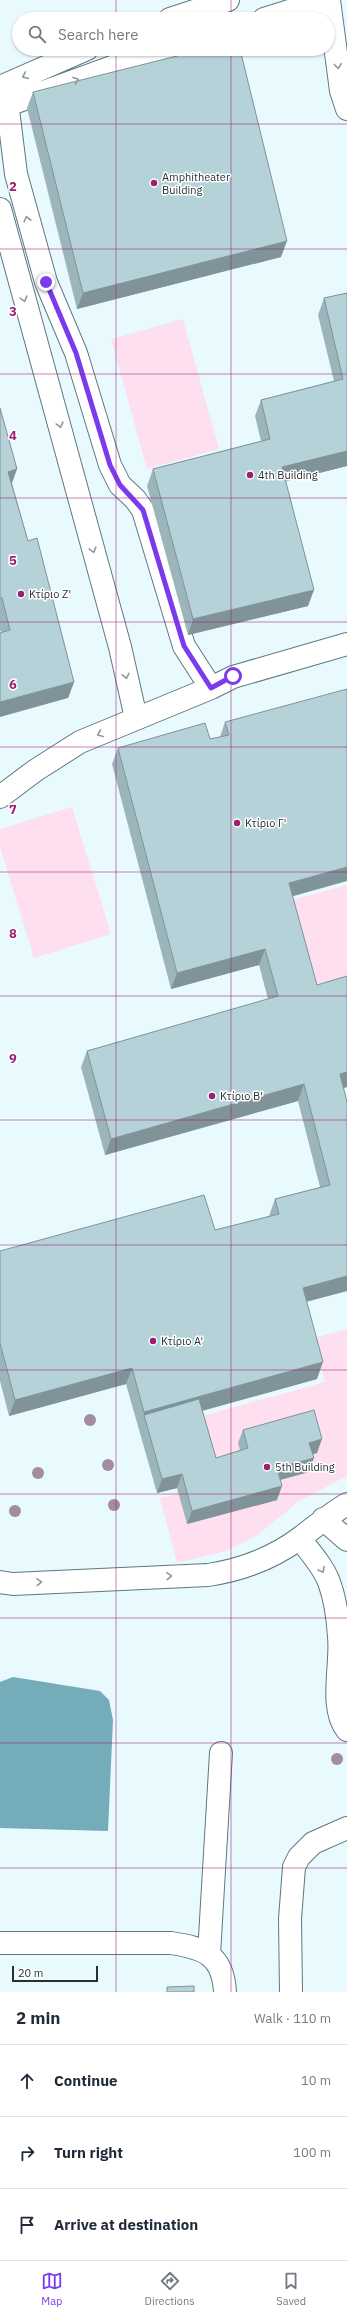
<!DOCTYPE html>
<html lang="en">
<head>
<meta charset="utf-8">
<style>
	:root { --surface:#fff; --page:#f6f6f7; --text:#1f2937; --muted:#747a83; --line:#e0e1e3; --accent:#7c3aed }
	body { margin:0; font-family:"IBM Plex Sans",sans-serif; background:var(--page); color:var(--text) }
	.scale { position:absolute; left:12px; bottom:10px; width:86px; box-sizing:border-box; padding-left:4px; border:2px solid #263134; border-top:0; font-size:11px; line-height:14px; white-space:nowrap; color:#263134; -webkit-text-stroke:3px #fff; paint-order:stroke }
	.stop { position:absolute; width:12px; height:12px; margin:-9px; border:3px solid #7c3aed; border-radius:50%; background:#fff }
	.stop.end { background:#7c3aed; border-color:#fff; box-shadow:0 1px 4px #0008 }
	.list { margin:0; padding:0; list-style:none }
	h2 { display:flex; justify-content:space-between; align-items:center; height:52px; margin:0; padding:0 16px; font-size:17px }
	h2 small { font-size:13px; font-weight:400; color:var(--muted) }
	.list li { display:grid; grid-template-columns:26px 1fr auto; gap:12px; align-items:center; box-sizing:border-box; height:72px; padding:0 16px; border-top:1px solid var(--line) }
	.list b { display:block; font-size:15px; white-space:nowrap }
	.list em { font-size:13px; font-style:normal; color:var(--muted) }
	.icon { flex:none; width:22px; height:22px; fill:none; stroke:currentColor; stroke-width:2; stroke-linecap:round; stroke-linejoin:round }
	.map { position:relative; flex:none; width:347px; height:1992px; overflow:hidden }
	.search { position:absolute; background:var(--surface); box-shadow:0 1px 3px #0004; left:12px; right:12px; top:12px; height:44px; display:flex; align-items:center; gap:10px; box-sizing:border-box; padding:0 14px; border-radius:22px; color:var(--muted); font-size:15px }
	.sheet { height:268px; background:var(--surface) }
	nav { display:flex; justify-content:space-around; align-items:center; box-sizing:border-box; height:56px; border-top:1px solid var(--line); background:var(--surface); font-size:11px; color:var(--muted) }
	nav a { display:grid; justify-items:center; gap:2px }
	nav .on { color:var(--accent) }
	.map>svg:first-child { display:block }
</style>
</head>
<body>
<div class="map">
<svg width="347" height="1992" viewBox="0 0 347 1992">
	<rect width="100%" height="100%" fill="#e9faff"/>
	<!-- green -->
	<path fill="#fddfef" d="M183,319l36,130 -72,20 -36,-130z
		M72,807l39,127 -77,24 -34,-111v-18z
		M347,885v101l-34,10 -25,-95z
		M347,1329v147l-48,25 -40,33 -15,8 -17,9 -50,12 -17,-65 14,-3 38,-47 -10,-32 123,-34 -11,-44z"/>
	<!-- water -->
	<path fill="#74acba" d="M13,1677l87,14 9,9 4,20 -5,111 -108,-3v-146z"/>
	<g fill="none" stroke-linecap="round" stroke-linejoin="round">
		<defs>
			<path id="minor" d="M329,0l12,91 6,18
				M170,19l58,-19
				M264,19l60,-19
				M5,85l11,89 30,108 30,71 34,112 10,20 15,14 8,11 41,136 27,42
				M0,87l87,-38
				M0,108l120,-44 48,-15
				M0,209l120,438 16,71
				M0,797l36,-27 44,-28 131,-54 22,-11 114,-33
				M323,1519l24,21
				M300,1539c10,13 23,27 29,43 6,16 9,38 10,55 3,27 -10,71 8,93
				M0,1582l13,2 195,-9c33,-5 65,-17 92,-37 16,-12 30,-24 47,-34
				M0,1943h171c33,5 52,12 54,49
				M209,1954l12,-201
				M291,1992l-1,-73 4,-52 5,-10 14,-14 34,-15"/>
		</defs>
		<!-- minor casing -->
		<use href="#minor" stroke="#5e787e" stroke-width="24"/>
		<!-- minor -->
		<use href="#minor" stroke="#fff" stroke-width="22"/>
	</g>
	<!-- trees -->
	<g fill="#a38ba0">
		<circle cx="90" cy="1420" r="6"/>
		<circle cx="108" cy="1465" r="6"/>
		<circle cx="38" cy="1473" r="6"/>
		<circle cx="114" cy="1505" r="6"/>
		<circle cx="15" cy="1511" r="6"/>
		<circle cx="337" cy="1759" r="6"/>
	</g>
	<!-- wall -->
	<path fill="#9cb5bb" d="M33,92l248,165 -204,52 -50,-201z
		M347,293v173l-61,15 22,125 -120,29 -41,-149 6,-17 108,-28 -6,-25 6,-16 73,-19 -16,-66 6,-17z
		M0,408l17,61 -5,14 16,58 46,141 -6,16 -67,-66 -1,-2z
		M225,722l67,174 25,89 30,-9v111l-4,1 4,14v189l-41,11 11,77 -115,32 14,47 24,-8 -2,-7 5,-13 74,23 -5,1 -3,18 -29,8 -3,20 -90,24 -10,-36 -20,5 -31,-109 -117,32 -9,-35v-130l215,-21 54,-14 6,-17 45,-12 -22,-86 -193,54 -24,-88 6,-16 181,-52 -9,-34 -88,24 -59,-225 6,-16 92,-9 10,-2z"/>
	<!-- shaded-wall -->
	<path fill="#7f9398" d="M287,241l-6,16 -204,52 6,-16z
		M347,451v15l-71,18 6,-17z
		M17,469l-6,16 -3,-13z
		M314,590l-6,16 -120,29 5,-16z
		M74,682l-6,16 -68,19v-15z
		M347,867v14l-64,18 6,-16z
		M265,949l-6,16 -88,24 6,-16z
		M347,1072v15l-13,4 6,-17z
		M304,1084l-6,17 -193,54 6,-16z
		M347,1276v15l-50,13 6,-16z
		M323,1362l-6,17 -170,47 -3,-11v-3z
		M132,1368l-6,16 -117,32 6,-16z
		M322,1439l-5,14 -13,4 5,-14z
		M314,1458l-5,14 -37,10 5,-14z
		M182,1474l-5,14 -20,5 5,-14z
		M282,1486l-5,14 -90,24 5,-13z"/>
	<!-- building -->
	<path fill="#b5d2d9" stroke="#7f9398" d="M205,49h35l47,192 -204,52 -50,-201z
		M347,293v158l-65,16 32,123 -121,29 -40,-150 117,-30 -9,-39 82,-21 -19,-81z
		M0,408l17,61 -9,3 20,69 9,-3 37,144 -74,20v-69l10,-3 -8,-32h-2z
		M347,689v178l-58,16 28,102 30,-9v96l-7,2 7,28v174l-44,12 20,74 -179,50 -12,-44 -117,32 -15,-57v-92l204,-56 11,35 64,-16 -4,-15 55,-14 -26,-101 -193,55 -24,-88 191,-55 -13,-47 -88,24 -59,-225 87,-25 5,16 19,-4 -4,-13z
		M199,1399l17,59 32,-10 -5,-18 71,-20 8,29 -13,4 5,15 -37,10 5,18 -90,25 -10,-37 -20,5 -18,-64z
		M194,1986v6h-27v-5z"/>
	<!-- one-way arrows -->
	<defs><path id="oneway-chevron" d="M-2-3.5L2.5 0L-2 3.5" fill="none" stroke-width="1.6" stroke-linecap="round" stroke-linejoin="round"/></defs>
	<g stroke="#92989a">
		<use href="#oneway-chevron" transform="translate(338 66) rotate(83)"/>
		<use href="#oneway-chevron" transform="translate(25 76) rotate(156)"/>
		<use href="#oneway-chevron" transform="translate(76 80) rotate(-20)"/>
		<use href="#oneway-chevron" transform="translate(27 219) rotate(-104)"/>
		<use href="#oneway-chevron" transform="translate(24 299) rotate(74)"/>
		<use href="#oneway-chevron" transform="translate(60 425) rotate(75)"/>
		<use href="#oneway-chevron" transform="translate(93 550) rotate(75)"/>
		<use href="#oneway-chevron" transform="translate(126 676) rotate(77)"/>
		<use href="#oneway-chevron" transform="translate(100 734) rotate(157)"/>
		<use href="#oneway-chevron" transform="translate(322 1570) rotate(60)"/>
		<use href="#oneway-chevron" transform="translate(169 1576) rotate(-3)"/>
		<use href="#oneway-chevron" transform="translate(39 1582) rotate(-3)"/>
	</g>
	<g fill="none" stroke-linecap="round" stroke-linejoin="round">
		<!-- route -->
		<path stroke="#7c3aed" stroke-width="5" d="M46,282l30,71 34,112 10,20 23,25 41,136 27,42 22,-12"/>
	</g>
	<!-- grid -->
	<path fill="none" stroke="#9d1f74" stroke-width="1" stroke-opacity="0.55" d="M116,0v19M231,0v19M116,49v1943M231,49v1943M0,124h347M0,249h347M0,374h347M0,498h347M0,622h347M0,747h347M0,872h347M0,996h347M0,1120h347M0,1245h347M0,1370h347M0,1494h347M0,1618h347M0,1743h347M0,1868h347"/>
	<!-- markers -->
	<g fill="#9d1f74" stroke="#fff" stroke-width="1.5">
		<circle cx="154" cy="183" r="4"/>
		<circle cx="250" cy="475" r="4"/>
		<circle cx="21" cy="594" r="4"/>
		<circle cx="237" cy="823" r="4"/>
		<circle cx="212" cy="1096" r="4"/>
		<circle cx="153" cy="1341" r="4"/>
		<circle cx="267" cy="1467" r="4"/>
	</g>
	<g text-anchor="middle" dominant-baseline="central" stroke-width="3" stroke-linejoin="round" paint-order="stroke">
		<!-- poi labels -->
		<g font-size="11" fill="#263134" stroke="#fff" text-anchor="start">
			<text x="162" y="177">Amphitheater<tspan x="162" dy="13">Building</tspan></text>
			<text x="258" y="475">4th Building</text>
			<text x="29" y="594">Κτίριο Ζ'</text>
			<text x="245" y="823">Κτίριο Γ'</text>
			<text x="220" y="1096">Κτίριο Β'</text>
			<text x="161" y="1341">Κτίριο Α'</text>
			<text x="275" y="1467">5th Building</text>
		</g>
	</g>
	<g font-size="13" text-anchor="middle" font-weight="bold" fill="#9d1f74" stroke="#fff" stroke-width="3" stroke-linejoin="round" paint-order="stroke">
		<text x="13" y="191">2</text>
		<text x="13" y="316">3</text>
		<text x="13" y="440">4</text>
		<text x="13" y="565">5</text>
		<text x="13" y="689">6</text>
		<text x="13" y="814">7</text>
		<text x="13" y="938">8</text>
		<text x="13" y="1063">9</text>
	</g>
</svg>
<div class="scale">20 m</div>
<div class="stop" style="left:233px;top:676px"></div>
<div class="stop end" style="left:46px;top:282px"></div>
<div class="search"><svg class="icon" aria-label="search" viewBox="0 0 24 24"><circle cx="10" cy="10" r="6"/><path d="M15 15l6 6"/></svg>Search here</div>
</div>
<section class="sheet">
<h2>2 min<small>Walk · 110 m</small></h2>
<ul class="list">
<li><svg class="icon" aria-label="ahead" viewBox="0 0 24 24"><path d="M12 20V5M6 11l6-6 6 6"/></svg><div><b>Continue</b></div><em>10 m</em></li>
<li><svg class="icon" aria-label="right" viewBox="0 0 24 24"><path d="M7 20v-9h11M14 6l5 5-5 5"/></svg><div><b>Turn right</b></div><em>100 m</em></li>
<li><svg class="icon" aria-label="arrive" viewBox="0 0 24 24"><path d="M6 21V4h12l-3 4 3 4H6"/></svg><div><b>Arrive at destination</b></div></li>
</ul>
</section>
<nav>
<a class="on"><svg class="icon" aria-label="map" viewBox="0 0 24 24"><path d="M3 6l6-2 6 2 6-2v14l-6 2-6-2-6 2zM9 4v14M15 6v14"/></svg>Map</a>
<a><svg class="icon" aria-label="directions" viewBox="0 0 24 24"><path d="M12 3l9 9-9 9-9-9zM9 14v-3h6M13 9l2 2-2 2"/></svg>Directions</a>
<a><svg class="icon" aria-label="saved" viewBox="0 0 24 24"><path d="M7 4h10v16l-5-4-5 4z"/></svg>Saved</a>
</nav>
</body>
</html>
